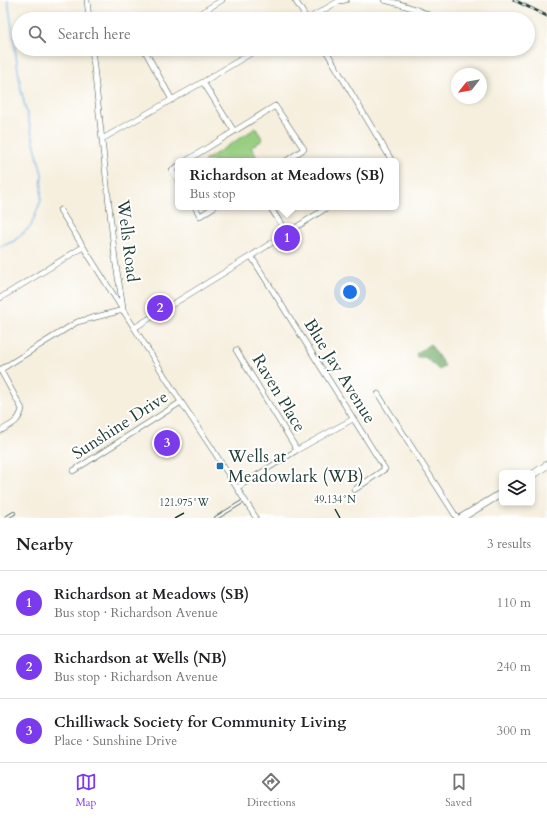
<!DOCTYPE html>
<html lang="en">
<head>
<meta charset="utf-8">
<style>
	:root { --surface:#fff; --page:#f6f6f6; --text:#202124; --muted:#757577; --line:#e0e0e0; --accent:#7c3aed }
	body { margin:0; font-family:Cardo,serif; background:var(--page); color:var(--text) }
	.controls { position:absolute; right:12px; bottom:12px; display:grid; overflow:hidden; border-radius:6px; box-shadow:0 2px 6px #0003 }
	.controls button { width:36px; height:36px; display:grid; place-items:center; padding:0; border:0; border-bottom:1px solid var(--line); background:var(--surface); color:var(--text); font:20px sans-serif }
	.compass { position:absolute; left:451px; top:68px; width:36px; height:36px; border-radius:50%; background:var(--surface); box-shadow:0 2px 6px #0003; rotate:239deg }
	.you { position:absolute; left:350px; top:292px; width:14px; height:14px; margin:-10px; border:3px solid #fff; border-radius:50%; background:#1a73e8; box-shadow:0 0 0 6px #1a73e833 }
	.badge { display:grid; place-items:center; width:26px; height:26px; border-radius:50%; background:var(--accent); color:#fff; font-size:13px; font-weight:700 }
	.pin { position:absolute; translate:-50% -50%; border:2px solid #fff; box-shadow:0 1px 4px #0006 }
	.popup { position:absolute; left:175px; top:158px; width:224px; height:52px; box-sizing:border-box; display:grid; place-content:center; border-radius:6px; background:var(--surface); filter:drop-shadow(0 1px 3px #0005); font-size:13px; white-space:nowrap; color:var(--muted) }
	.popup b { font-size:15px; color:var(--text) }
	.popup::after { content:''; position:absolute; left:50%; top:100%; margin-left:-8px; border:8px solid transparent; border-top-color:var(--surface) }
	.list { margin:0; padding:0; list-style:none }
	h2 { display:flex; justify-content:space-between; align-items:center; height:52px; margin:0; padding:0 16px; font-size:17px }
	h2 small { font-size:13px; font-weight:400; color:var(--muted) }
	.list li { display:grid; grid-template-columns:26px 1fr auto; gap:12px; align-items:center; box-sizing:border-box; height:64px; padding:0 16px; border-top:1px solid var(--line) }
	.list b { display:block; font-size:15px; white-space:nowrap }
	.list p { margin:0; font-size:13px; white-space:nowrap; color:var(--muted) }
	.list em { font-size:13px; font-style:normal; color:var(--muted) }
	.icon { flex:none; width:22px; height:22px; fill:none; stroke:currentColor; stroke-width:2; stroke-linecap:round; stroke-linejoin:round }
	.map { position:relative; flex:none; width:547px; height:518px; overflow:hidden }
	.search { position:absolute; background:var(--surface); box-shadow:0 2px 6px #0003; left:12px; right:12px; top:12px; height:44px; display:flex; align-items:center; gap:10px; box-sizing:border-box; padding:0 14px; border-radius:22px; color:var(--muted); font-size:15px }
	.sheet { height:244px; background:var(--surface) }
	nav { display:flex; justify-content:space-around; align-items:center; box-sizing:border-box; height:56px; border-top:1px solid var(--line); background:var(--surface); font-size:11px; color:var(--muted) }
	nav a { display:grid; justify-items:center; gap:2px }
	nav .on { color:var(--accent) }
	.map>svg:first-child { display:block }
</style>
</head>
<body>
<div class="map">
<svg width="547" height="518" viewBox="0 0 547 518">
	<rect width="100%" height="100%" fill="#fff"/>
	<filter id="ink" filterUnits="userSpaceOnUse"><feTurbulence type="fractalNoise" baseFrequency=".025" numOctaves="2"/><feDisplacementMap in="SourceGraphic" scale="8" xChannelSelector="R" yChannelSelector="G"/><feConvolveMatrix kernelMatrix="1 2 1 2 8 2 1 2 1" color-interpolation-filters="sRGB"/></filter>
	<filter id="wash" filterUnits="userSpaceOnUse"><feTurbulence type="fractalNoise" baseFrequency=".012" numOctaves="4" result="noise"/><feDisplacementMap in="SourceGraphic" scale="16" xChannelSelector="R" yChannelSelector="G"/><feGaussianBlur stdDeviation="0.9" result="paint"/><feColorMatrix in="noise" values="0 0 0 0 0 0 0 0 0 0 0 0 0 0 0 0 0 1.4 0 .05"/><feComposite in="paint" operator="in"/></filter>
	<g filter="url(#wash)">
		<rect width="100%" height="100%" fill="#f6efde"/>
		<!-- green -->
		<path fill="#97ce80" stroke="#5b865a" d="M256,128l7,12 -12,7 8,14h-55z"/>
		<!-- forest -->
		<path fill="#79b16e" stroke="#4c7751" d="M430,344l15,22 -6,4 -14,-13h-8l-1,-3z"/>
		<g fill="none" stroke-linecap="round" stroke-linejoin="round">
			<!-- stream -->
			<path stroke="#70b1e4" stroke-width="1.5" d="M0,247l14,-6 17,-15 10,-26 1,-26 -21,-84 -13,-90"/>
		</g>
	</g>
	<g filter="url(#ink)">
		<g fill="none" stroke-linecap="round" stroke-linejoin="round">
			<defs>
				<path id="lane" d="M6,518l8,-5
					M216,518l28,-17"/>
				<path id="street" d="M87,0l2,19
					M295,0l12,19
					M384,0c18,4 36,10 53,19
					M191,19l31,-19
					M308,19l31,-18 7,-1
					M422,19l3,-6
					M92,49l23,210 8,48
					M144,49l28,51
					M325,49l67,112
					M407,50v-1
					M203,82l31,49
					M102,139l101,-57 55,-33
					M186,161l89,-55 29,43 -18,12
					M178,166l-6,4 6,10
					M195,207l5,9 14,-9
					M270,207l17,26
					M60,210l121,192 32,48 43,68
					M251,256l134,213 -31,21
					M0,298l83,-51
					M134,328l117,-72 77,-49
					M236,350l61,100
					M0,370l77,-48 46,-12
					M378,394l79,124
					M0,431c11,-6 19,-9 22,-22l-22,-40
					M73,471l108,-69
					M237,488l60,-38 56,-31"/>
				<path id="secondary" d="M532,475l15,-10
					M461,518l41,-25"/>
			</defs>
			<!-- lane casing -->
			<use href="#lane" stroke="#3f584e" stroke-width="4"/>
			<!-- street casing -->
			<use href="#street" stroke="#3f584e" stroke-width="6"/>
			<!-- secondary casing -->
			<use href="#secondary" stroke="#3f584e" stroke-width="8"/>
			<!-- lane -->
			<use href="#lane" stroke="#fff" stroke-width="2.5"/>
			<!-- street -->
			<use href="#street" stroke="#fff" stroke-width="5"/>
			<!-- secondary -->
			<use href="#secondary" stroke="#fff" stroke-width="7"/>
			<defs>
				<path id="rail" d="M514,0l33,16"/>
			</defs>
			<!-- rail casing -->
			<use href="#rail" stroke="#1f3d34" stroke-width="3"/>
			<!-- rail -->
			<use href="#rail" stroke="#fff" stroke-width="1.5" stroke-dasharray="4.5" stroke-linecap="butt"/>
		</g>
	</g>
	<!-- ticks -->
	<path fill="none" stroke="#1f3d34" stroke-width="1.5" d="M335,509l5,9M175,518l9,-5"/>
	<!-- markers -->
	<rect fill="#1f6fb2" stroke="#fff" stroke-width="1.5" x="216" y="462" width="8" height="8" rx="2"/>
	<g text-anchor="middle" dominant-baseline="central" stroke-width="4" stroke-linejoin="round" paint-order="stroke">
		<!-- street labels -->
		<g font-size="17" fill="#1f3d34" stroke="#fff">
			<text transform="translate(128 241) rotate(83)">Wells Road</text>
			<text transform="translate(340 371) rotate(58)">Blue Jay Avenue</text>
			<text transform="translate(279 393) rotate(59)">Raven Place</text>
			<text transform="translate(120 425) rotate(-33)">Sunshine Drive</text>
		</g>
		<!-- poi labels -->
		<g font-size="17" fill="#1f3d34" stroke="#fff" text-anchor="start">
			<text x="228" y="456">Wells at<tspan x="228" dy="20">Meadowlark (WB)</tspan></text>
		</g>
	</g>
	<g font-size="10" text-anchor="middle" fill="#1f3d34" stroke="#fff" stroke-width="4" stroke-linejoin="round" paint-order="stroke">
		<text x="335" y="503">49.134°N</text>
		<text x="184" y="506">121.975°W</text>
	</g>
</svg>
<div class="controls">
<button><svg class="icon" aria-label="layers" viewBox="0 0 24 24"><path d="M12 4l9 5-9 5-9-5zM3 14l9 5 9-5"/></svg></button>
</div>
<svg class="compass" viewBox="-18 -18 36 36"><path d="M0-13l5 13h-10z" fill="#e53935"/><path d="M0 13l5-13h-10z" fill="#757577"/></svg>
<div class="you"></div>
<div class="pin badge" style="left:287px;top:238px">1</div>
<div class="popup"><b>Richardson at Meadows (SB)</b>Bus stop</div>
<div class="pin badge" style="left:160px;top:308px">2</div>
<div class="pin badge" style="left:167px;top:443px">3</div>
<div class="search"><svg class="icon" aria-label="search" viewBox="0 0 24 24"><circle cx="10" cy="10" r="6"/><path d="M15 15l6 6"/></svg>Search here</div>
</div>
<section class="sheet">
<h2>Nearby<small>3 results</small></h2>
<ul class="list">
<li><span class="badge">1</span><div><b>Richardson at Meadows (SB)</b><p>Bus stop · Richardson Avenue</p></div><em>110 m</em></li>
<li><span class="badge">2</span><div><b>Richardson at Wells (NB)</b><p>Bus stop · Richardson Avenue</p></div><em>240 m</em></li>
<li><span class="badge">3</span><div><b>Chilliwack Society for Community Living</b><p>Place · Sunshine Drive</p></div><em>300 m</em></li>
</ul>
</section>
<nav>
<a class="on"><svg class="icon" aria-label="map" viewBox="0 0 24 24"><path d="M3 6l6-2 6 2 6-2v14l-6 2-6-2-6 2zM9 4v14M15 6v14"/></svg>Map</a>
<a><svg class="icon" aria-label="directions" viewBox="0 0 24 24"><path d="M12 3l9 9-9 9-9-9zM9 14v-3h6M13 9l2 2-2 2"/></svg>Directions</a>
<a><svg class="icon" aria-label="saved" viewBox="0 0 24 24"><path d="M7 4h10v16l-5-4-5 4z"/></svg>Saved</a>
</nav>
</body>
</html>
